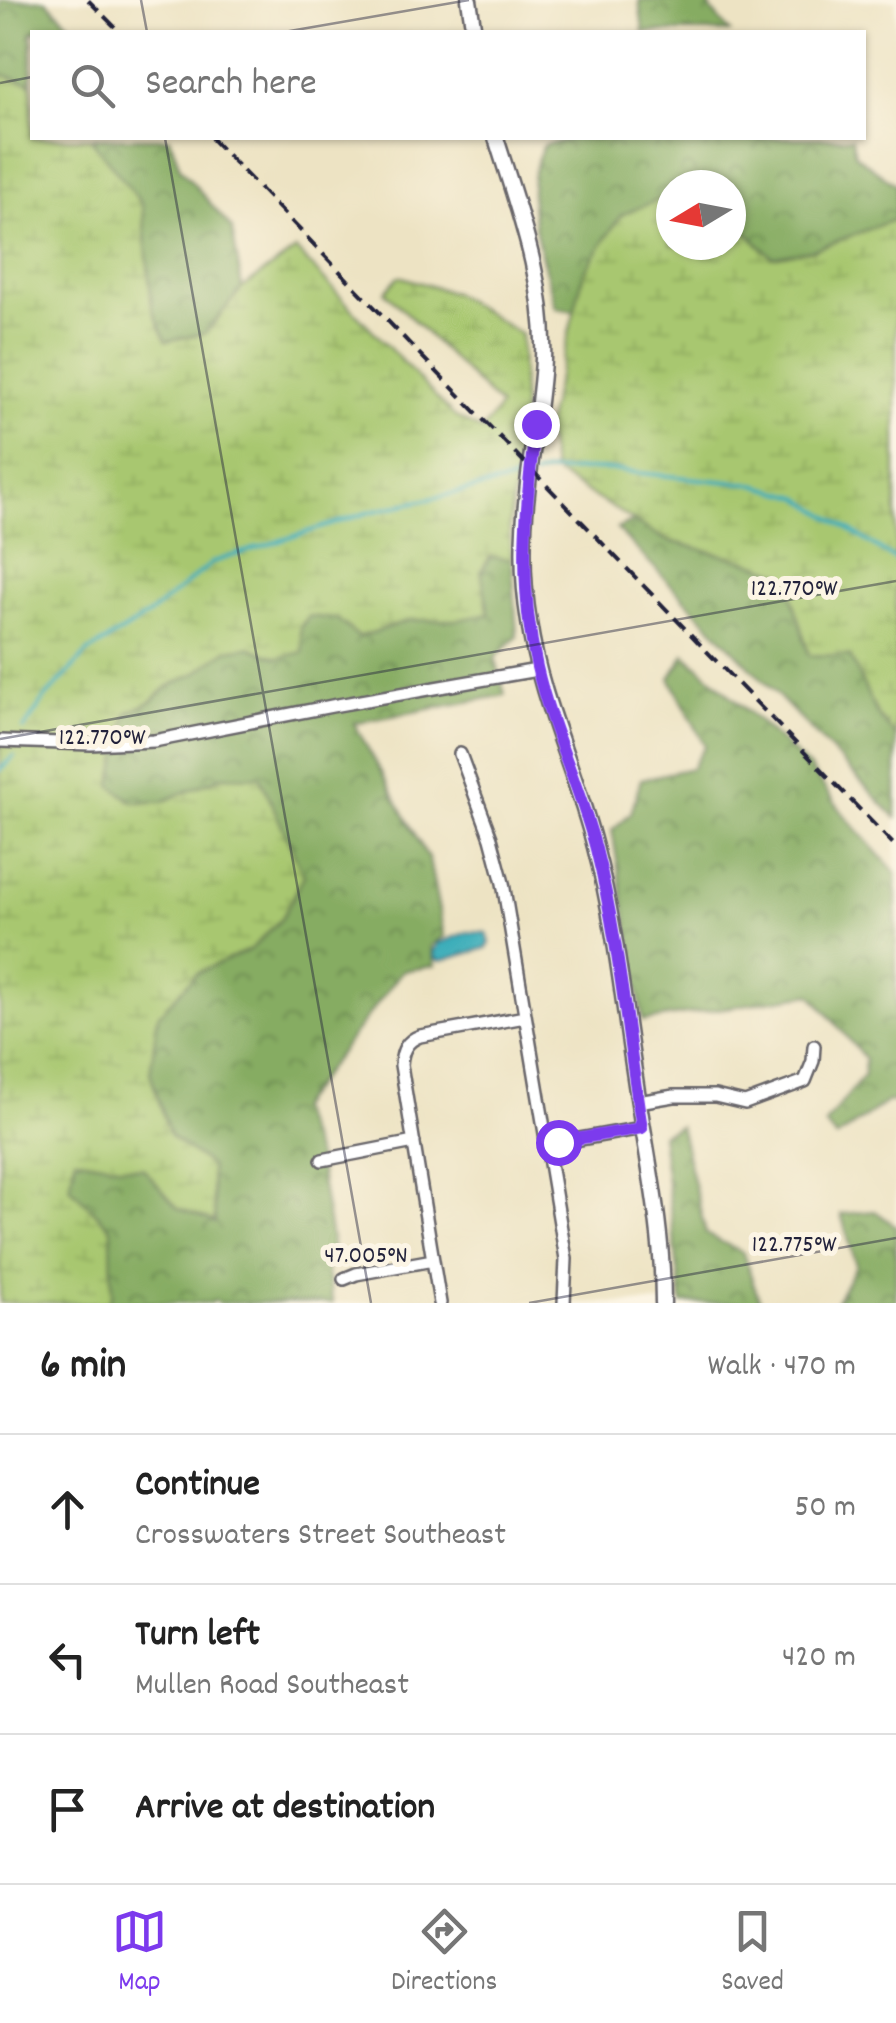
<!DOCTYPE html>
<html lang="en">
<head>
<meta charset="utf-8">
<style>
	:root { --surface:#fff; --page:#f2f2f2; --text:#222; --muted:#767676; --line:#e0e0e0; --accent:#7c3aed }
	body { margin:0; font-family:Dekko,sans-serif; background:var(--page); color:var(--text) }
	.compass { position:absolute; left:656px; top:170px; width:90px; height:90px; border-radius:50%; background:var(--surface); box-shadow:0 2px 8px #0004; rotate:260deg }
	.stop { position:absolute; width:30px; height:30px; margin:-22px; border:8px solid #7c3aed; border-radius:50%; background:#fff }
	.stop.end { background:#7c3aed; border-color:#fff; box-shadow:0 2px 10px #0008 }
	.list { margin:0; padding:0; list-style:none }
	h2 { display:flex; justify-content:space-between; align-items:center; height:130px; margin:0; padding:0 40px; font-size:42px }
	h2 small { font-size:32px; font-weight:400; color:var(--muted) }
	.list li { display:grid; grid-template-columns:65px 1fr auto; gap:30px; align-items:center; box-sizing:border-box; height:150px; padding:0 40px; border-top:2px solid var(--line) }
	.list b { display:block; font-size:38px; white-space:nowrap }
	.list p { margin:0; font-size:32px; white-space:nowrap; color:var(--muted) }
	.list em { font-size:32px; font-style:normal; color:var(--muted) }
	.icon { flex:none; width:55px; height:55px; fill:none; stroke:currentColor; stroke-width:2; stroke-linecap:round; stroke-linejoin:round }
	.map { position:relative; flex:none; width:896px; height:1303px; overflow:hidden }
	.search { position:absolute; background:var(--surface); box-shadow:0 2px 8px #0004; left:30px; right:30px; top:30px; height:110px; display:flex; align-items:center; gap:25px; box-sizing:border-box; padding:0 35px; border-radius:0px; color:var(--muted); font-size:38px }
	.sheet { height:580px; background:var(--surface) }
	nav { display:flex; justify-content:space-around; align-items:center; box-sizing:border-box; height:140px; border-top:2px solid var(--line); background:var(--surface); font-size:28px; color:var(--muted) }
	nav a { display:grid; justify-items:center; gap:5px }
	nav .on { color:var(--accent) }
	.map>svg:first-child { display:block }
</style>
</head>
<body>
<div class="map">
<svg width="896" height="1303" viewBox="0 0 896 1303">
	<defs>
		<pattern id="forest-crowns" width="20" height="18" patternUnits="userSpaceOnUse" patternTransform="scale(2.5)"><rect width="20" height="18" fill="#86ac62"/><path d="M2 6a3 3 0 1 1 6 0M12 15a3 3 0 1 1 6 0" fill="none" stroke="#6d8c52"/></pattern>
		<pattern id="wetland-marsh" width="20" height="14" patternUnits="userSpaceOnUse" patternTransform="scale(2.5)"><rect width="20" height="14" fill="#a8c76f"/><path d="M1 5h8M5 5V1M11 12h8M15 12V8" fill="none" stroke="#90ab61"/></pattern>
		<pattern id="water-ripples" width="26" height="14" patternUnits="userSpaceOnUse" patternTransform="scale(2.5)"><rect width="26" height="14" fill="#3eaeba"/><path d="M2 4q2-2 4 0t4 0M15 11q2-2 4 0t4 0" fill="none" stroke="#348d98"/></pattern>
	</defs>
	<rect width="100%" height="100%" fill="#fcf5e5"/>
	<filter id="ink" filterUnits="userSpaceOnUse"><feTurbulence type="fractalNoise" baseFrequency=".01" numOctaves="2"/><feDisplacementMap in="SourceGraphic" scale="20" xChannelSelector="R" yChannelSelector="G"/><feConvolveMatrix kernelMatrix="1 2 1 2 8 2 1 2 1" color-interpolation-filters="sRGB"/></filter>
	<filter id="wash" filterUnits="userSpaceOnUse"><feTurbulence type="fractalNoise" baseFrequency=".0048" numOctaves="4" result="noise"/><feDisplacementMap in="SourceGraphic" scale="40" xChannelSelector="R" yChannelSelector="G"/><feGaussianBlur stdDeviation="2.25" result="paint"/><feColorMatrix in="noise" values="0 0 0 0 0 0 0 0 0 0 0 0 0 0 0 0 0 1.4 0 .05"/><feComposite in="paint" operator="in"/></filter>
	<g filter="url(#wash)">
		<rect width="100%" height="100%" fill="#ede3c3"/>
		<!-- forest -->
		<path fill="url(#forest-crowns)" stroke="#54674e" stroke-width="2.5" d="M0,0h46l32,32h-46v52l-32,-10z
			M639,0h69l3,10 19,22h-87z
			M90,138h80l10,30 52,61 10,59 -36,45 -40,9 -14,-34 -10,-104z
			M574,138h278l3,17 41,30v34l-83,31 -41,7 -41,-39v-33h-60v12l-4,-1 -83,76 -9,39 -19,-3c-13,-51 -40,-113 -12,-163z
			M634,521l32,19 81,21 39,14 23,80 41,1 27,58 19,23v81l-279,-289z
			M490,557l22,2 5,78 -22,20 10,38 -151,28 75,137 15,76 -13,10 4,20 -33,5 -105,138 21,51 15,92 -7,18 7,33h-114l-4,-3 -4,3h-103l4,-9 -42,-107 6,-29 42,8 25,2 35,40 37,14 -5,-56 -40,-30 -20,-63 8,-58 39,-42 54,-24 31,-31 -59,-142 -61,26h-29l-22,-16 16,-73 25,-12 15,-14 29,-14 31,-24 22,-2 29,11 31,-42 28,3 22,18 51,-17h47l32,-7 -8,-41z
			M685,654l124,113 37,50 50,56v229l-8,-1 -52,37 -11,-14 39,-49 1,-16 -54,-65 -168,27 -31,-191 19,-17 10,-34 51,-11 13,-23 -35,-67z
			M680,1126l26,108 37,19 16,46 4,4h-81l-21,-169z
			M875,1211l21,15v77h-61l21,-38 -15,-51z"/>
		<!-- wetland -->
		<path fill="url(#wetland-marsh)" stroke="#657455" stroke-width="2.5" d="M0,74l32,10v54h58l52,66 10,104 14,33 40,-8 36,-45 54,-38 158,166 28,15 18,-25 -115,-114 14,-16 54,17 68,41 2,94 -14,97 3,34 -22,-2 -9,14 8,43 -32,6h-47l-51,17 -22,-18 -28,-3 -9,11 3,25 -25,6 -29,-11 -22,3 -31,23 -29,14 -15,14 -25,12 -15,73 21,16h29l61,-26 37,1 44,99 -22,42 -31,31 -54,24 -39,42 -8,58 20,63 40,30 5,56 -37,-14 -35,-40 -25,-2 -43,-8 -5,29 41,41 1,66 -4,9h-108z
			M667,196l4,1v48h60v-27l41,39 41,-7 83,-31v518l-19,-23 -27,-58 -41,-1 -23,-80 -39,-14 -81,-21 -113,-68 -8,-43 39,-157 37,-57z"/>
		<!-- water -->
		<path fill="url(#water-ripples)" stroke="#30687a" stroke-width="2.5" d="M468,932l19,1 3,10 -3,5 -46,13 -6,-2 -2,-8 5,-8z"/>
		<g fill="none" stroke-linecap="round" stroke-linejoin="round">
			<!-- stream -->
			<path stroke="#3eaeba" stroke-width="4" d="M533,476l14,-4 52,-3 152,15 48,13 97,63
				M24,729l21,-31 42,-45 60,-37 66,-54 157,-50 154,-34
				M0,770l14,-14"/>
		</g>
	</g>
	<g filter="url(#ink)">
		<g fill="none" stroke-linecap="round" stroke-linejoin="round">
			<defs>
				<path id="minor" d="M0,741l91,3 63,-3 178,-35 205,-36
					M460,754l31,84 12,45 63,376 -2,44
					M638,1102l36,-6h41l30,7 60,-22 8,-20 1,-15
					M546,1145l96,-17
					M322,1160l92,-18
					M344,1279l12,-5 77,-14
					M440,1303l-39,-238c1,-14 5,-24 19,-29l105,-19"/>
				<path id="tertiary" d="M469,0l5,32
					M496,138c22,71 50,145 47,221 -2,45 -12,90 -16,135 -5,42 -5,86 2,128 11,78 47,149 66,225 20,75 28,154 40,231 11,75 28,149 28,225"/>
			</defs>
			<!-- minor casing -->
			<use href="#minor" stroke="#69666b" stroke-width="16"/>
			<!-- tertiary casing -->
			<use href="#tertiary" stroke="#69666b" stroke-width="19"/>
			<!-- minor -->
			<use href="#minor" stroke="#fff" stroke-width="11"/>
			<!-- tertiary -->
			<use href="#tertiary" stroke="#fff" stroke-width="14"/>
			<!-- rail -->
			<path stroke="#22223b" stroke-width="4" stroke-dasharray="15 8" stroke-linecap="butt" d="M88,0l32,32
				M211,138l685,709"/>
		</g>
	</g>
	<g fill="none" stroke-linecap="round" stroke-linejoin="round" filter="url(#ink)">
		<!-- route -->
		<path stroke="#7c3aed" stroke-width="12" d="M536,424c-11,82 -18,161 1,243 14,62 43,120 59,182 23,91 31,186 46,279l-84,14"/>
	</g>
	<!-- ticks -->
	<path fill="none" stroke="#22223b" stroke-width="2.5" stroke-opacity="0.45" d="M141,0l6,32M284,32l185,-32M0,83l32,-6M165,138l206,1165M0,739l896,-158M529,1303l367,-65"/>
	<g font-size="25" text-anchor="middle" fill="#22223b" stroke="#fcf5e5" stroke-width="10" stroke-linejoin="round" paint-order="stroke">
		<text x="794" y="595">122.770°W</text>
		<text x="102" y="744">122.770°W</text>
		<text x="794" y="1251">122.775°W</text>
		<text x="366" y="1262">47.005°N</text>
	</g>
</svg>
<svg class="compass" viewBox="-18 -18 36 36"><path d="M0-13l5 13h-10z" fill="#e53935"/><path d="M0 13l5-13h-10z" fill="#767676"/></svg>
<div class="stop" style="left:558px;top:1142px"></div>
<div class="stop end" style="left:536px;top:424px"></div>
<div class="search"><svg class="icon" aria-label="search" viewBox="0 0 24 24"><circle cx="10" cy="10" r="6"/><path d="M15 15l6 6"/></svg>Search here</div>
</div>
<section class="sheet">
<h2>6 min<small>Walk · 470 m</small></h2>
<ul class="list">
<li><svg class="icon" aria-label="ahead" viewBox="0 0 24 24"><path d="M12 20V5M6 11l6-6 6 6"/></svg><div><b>Continue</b><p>Crosswaters Street Southeast</p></div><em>50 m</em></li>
<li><svg class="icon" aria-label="left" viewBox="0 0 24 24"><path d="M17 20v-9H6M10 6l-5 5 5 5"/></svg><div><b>Turn left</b><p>Mullen Road Southeast</p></div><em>420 m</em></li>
<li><svg class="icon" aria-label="arrive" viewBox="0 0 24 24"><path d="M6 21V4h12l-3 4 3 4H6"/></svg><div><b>Arrive at destination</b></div></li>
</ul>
</section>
<nav>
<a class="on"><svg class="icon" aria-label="map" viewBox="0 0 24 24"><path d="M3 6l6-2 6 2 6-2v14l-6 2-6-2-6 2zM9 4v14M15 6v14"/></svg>Map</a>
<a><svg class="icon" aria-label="directions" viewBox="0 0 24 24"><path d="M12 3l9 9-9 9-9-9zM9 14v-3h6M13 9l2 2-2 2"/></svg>Directions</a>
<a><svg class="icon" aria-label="saved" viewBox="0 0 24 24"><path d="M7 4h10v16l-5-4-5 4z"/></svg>Saved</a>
</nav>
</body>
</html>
